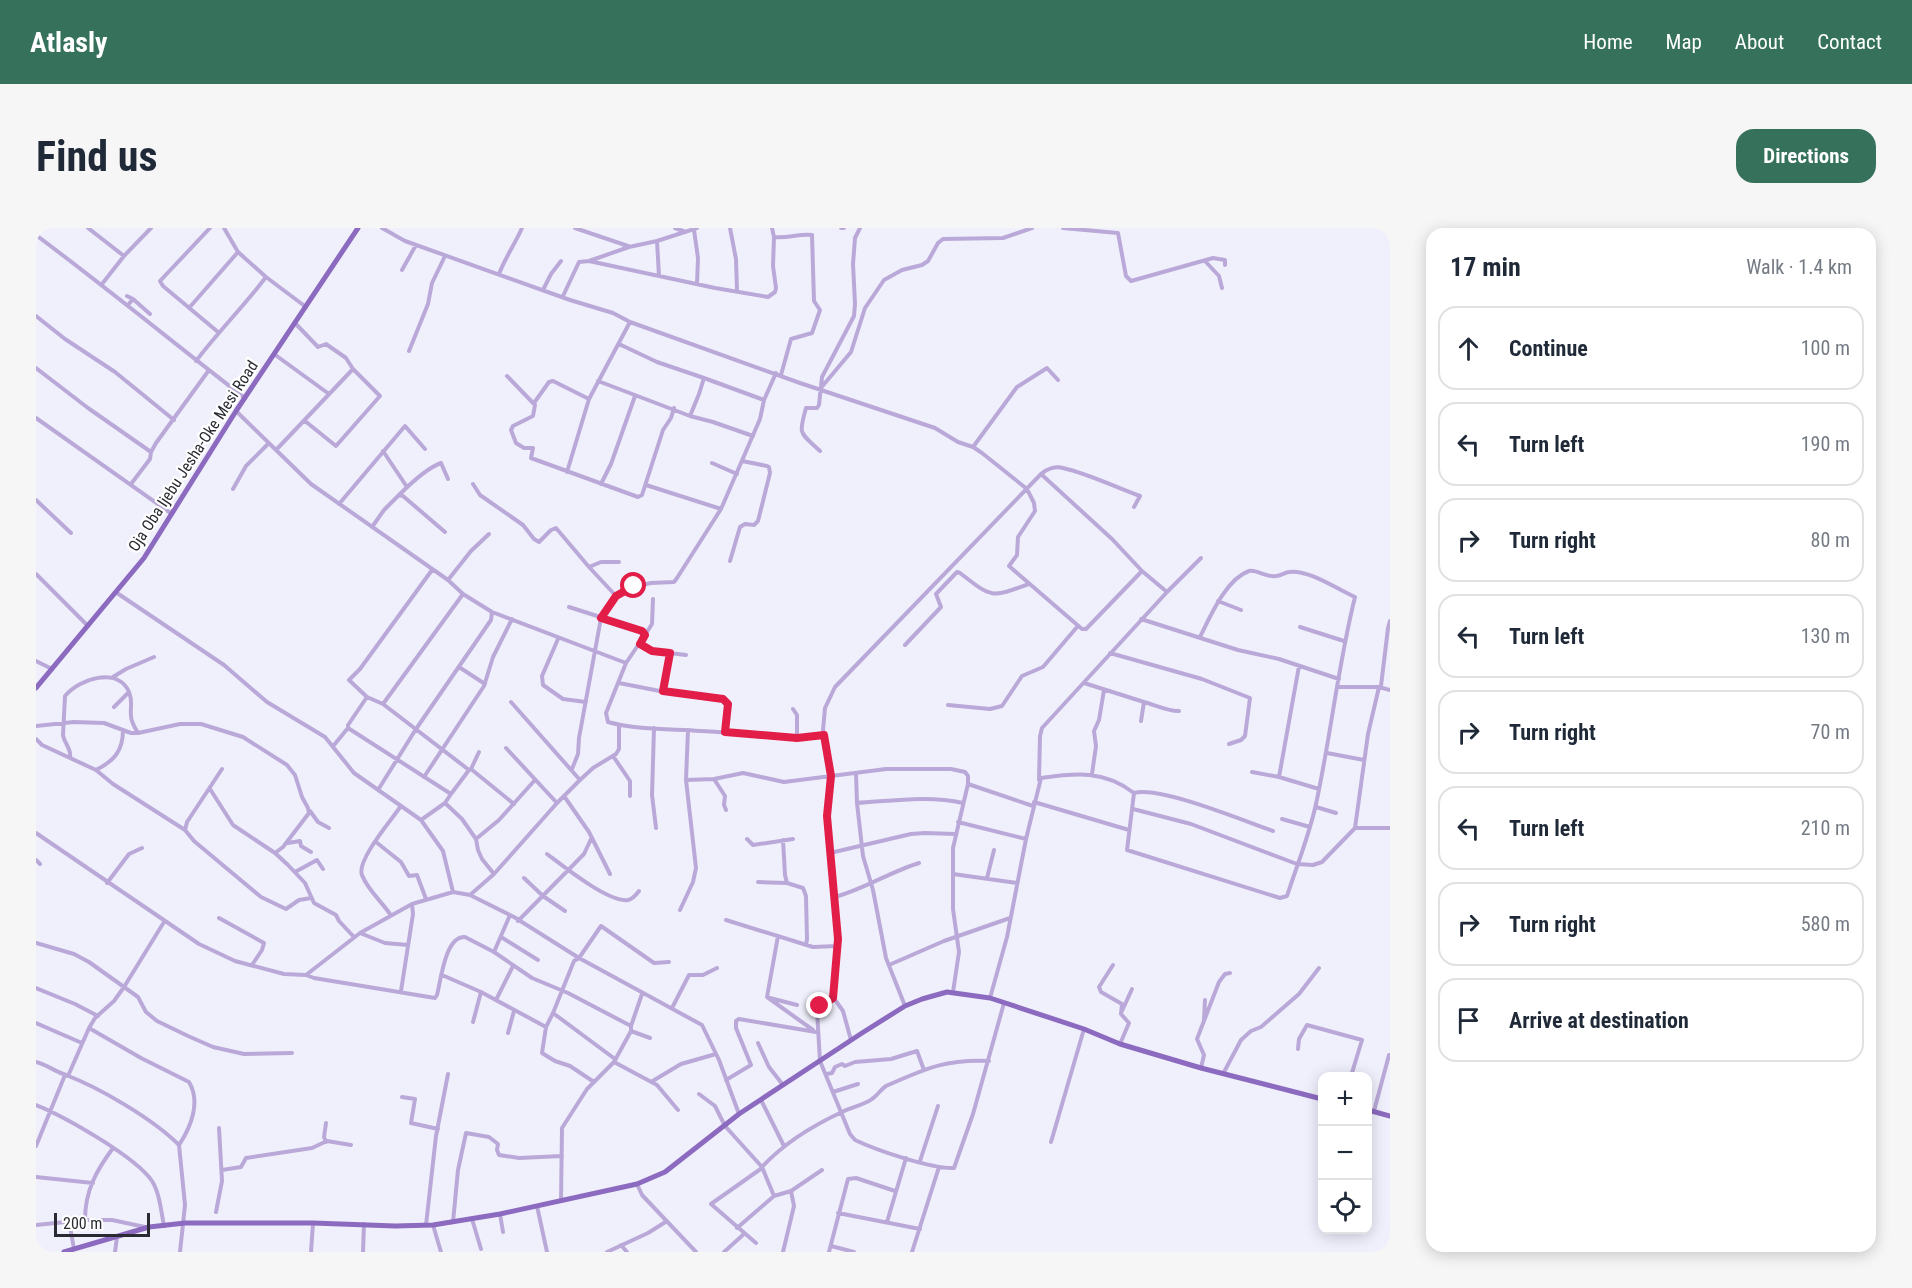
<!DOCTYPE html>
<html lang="en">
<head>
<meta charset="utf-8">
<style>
	:root { --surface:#fff; --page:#f6f6f7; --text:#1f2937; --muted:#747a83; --line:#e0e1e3; --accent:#35715b }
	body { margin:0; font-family:"Roboto Condensed",sans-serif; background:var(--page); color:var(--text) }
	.controls { position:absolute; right:18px; bottom:18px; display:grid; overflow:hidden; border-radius:12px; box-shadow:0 3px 15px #0003 }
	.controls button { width:54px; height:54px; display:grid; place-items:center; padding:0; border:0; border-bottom:2px solid var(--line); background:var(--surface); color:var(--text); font:30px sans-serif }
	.scale { position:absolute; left:18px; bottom:15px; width:96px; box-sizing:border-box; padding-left:6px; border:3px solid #2a2b32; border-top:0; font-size:16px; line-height:21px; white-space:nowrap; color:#2a2b32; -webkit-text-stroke:4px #fff; paint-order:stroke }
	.stop { position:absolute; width:18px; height:18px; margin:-14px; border:4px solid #e11d48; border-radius:50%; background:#fff }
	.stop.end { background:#e11d48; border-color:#fff; box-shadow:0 2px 6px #0008 }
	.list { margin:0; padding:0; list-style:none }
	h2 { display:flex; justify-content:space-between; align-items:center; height:78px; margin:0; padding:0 24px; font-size:26px }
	h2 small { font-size:20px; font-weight:400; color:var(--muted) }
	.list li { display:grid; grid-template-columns:39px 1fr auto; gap:18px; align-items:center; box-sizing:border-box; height:84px; margin:0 12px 12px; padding:0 12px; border:2px solid var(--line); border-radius:18px }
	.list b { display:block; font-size:22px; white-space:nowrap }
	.list em { font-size:20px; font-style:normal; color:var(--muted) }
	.icon { flex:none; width:33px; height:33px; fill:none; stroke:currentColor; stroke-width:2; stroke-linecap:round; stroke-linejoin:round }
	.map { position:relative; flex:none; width:1354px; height:1024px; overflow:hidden; border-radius:18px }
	header { display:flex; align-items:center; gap:36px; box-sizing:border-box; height:84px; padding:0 30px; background:var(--accent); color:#fff }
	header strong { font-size:28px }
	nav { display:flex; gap:33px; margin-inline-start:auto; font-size:21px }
	.intro { display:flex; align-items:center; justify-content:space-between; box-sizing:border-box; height:144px; padding:0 36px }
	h1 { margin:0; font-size:42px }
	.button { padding:15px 27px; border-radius:18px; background:var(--accent); color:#fff; font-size:21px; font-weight:700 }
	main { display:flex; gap:36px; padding:0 36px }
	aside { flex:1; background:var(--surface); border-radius:18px; box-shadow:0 3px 15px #0003 }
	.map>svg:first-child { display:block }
</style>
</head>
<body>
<header>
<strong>Atlasly</strong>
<nav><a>Home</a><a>Map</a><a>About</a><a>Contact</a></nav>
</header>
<div class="intro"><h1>Find us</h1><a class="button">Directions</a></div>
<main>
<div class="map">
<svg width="1354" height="1024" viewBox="0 0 1354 1024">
	<rect width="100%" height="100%" fill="#eff0fc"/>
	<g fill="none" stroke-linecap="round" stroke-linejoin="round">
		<!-- minor -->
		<path stroke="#baa9d8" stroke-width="4" d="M52,0l36,28
			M174,0l-50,53 3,5 55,46
			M188,0l14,24 28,25 40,30
			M346,0l23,13 165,59 43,13 17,9 170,61 135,45 23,14 15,5 9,6 45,36 7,14 1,8 -17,26 -1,18 -8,11 73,63h4l56,-58
			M539,0l53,18
			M639,0l11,4
			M694,0l6,31 1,32
			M805,0h3
			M1027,0l55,5 8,43 5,5 82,-23 12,2v5
			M658,2l4,28 -1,26
			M0,7c71,53 139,109 209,163
			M738,9c13,2 26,-4 38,-2l2,66 6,9 -8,23 -21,6 -10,36
			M621,13l2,35
			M553,33l126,27 53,9 7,-5 1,-4 -3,-22 1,-29 -2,-9
			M1169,33l14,15 3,12
			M366,42l14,-25
			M463,46c6,-16 16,-30 23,-46
			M66,56l22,-28 27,-28
			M507,62l8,-16 10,-13
			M91,68l6,3 -5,6
			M527,68l16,-34 10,-1 40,-14 28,-6 40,-13
			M97,71l17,15
			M153,80l49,-56
			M0,88l29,23 50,33 59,48
			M583,116l38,18 47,16
			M373,123l19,-47 4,-21 13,-27
			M238,126l55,40
			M160,133c22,-29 48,-55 70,-84
			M0,140l52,40 63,44
			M471,148l28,29 -2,11 -20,10 -2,4 5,13 8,5h9l-2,10 107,39 4,-2 21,-65 8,-12 3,-10
			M562,153l92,35 23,6 40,14
			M784,161l31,-37 14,-44 19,-28 18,-10 20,-5 6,-4 10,-18 5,-4 60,-1 29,-10
			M498,175l15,-21 4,-1 36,18
			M200,183l40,39 77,-81 -7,-11 -20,-14 -8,3 -23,-24
			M654,188l9,-22 5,-16 60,22
			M0,190l136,96
			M269,193l31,25 44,-50 -27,-27
			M937,219l44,-60 30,-19 11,12
			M240,222l35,34 137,96 15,14 29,18 134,51
			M347,223l24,36
			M784,223c-20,-19 -22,-15 -14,-43h11l2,-3 3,-28 32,-61 1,-12 -2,-40 2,-26 5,-10
			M676,235l25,11
			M531,244l22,-73 41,-77
			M1005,246c5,-5 14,-8 22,-6 26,6 52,19 77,28l-6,11
			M95,256l19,-25 1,-7 5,-9 53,-73
			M437,256l7,11 43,30 11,14 5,3 12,-12 5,-2 33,39 27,29
			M565,256l10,-20 24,-68
			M610,257l75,24
			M197,261l13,-23 23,-23
			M363,267c11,-11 28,-27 42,-32l7,16
			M0,272l35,33
			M303,276l66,-78 20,23
			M336,299l12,-17 15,-15 4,1 42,36
			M694,333l10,-34 5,-3 9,1 4,-4 12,-48 -1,-6 -2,-1 -25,-5
			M553,339l12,-5h18
			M396,342l-72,99 -11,11 18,17 16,7 86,66
			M0,346l52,52
			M412,352l23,-29 18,-17
			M1131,364l34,-34
			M81,365l107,72 43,37 58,35 29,36 67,47 22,31 10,41
			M1182,373l23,9
			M533,379l69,22 7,6 -19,28 -20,50 2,9c29,8 62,7 92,9 41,2 83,8 124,4
			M1105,391l97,31 41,9 60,20
			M1264,399l44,14
			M609,407l7,-11 1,-25
			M522,411l-16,37 1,9 20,14 23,3
			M604,416l12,7 34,4
			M869,417l36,-38 -5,-13 21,-22 3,1c32,25 31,25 69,11
			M1074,425l92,26 48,19 -5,38 -4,4 -12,4
			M0,433l16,8
			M423,439l26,17
			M77,449l13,-8 28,-12
			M583,455l56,11 48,5 5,5 -3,28
			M1048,455l60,19 -3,19
			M1302,459h41l11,3
			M627,463l7,-38
			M331,469l-19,28v3l103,66 18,-24 2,-1 8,-17
			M475,474l69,78
			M1108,474c8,2 27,10 35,9
			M347,476l80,-110
			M912,477l42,4 12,-3 20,-30 21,-9 34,-40
			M78,479l15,-15
			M757,481l4,6v23
			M0,498l38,-4 30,1 27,10h7l42,-9h21l42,13 44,28 8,10 7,22 6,11 1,5 -26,34 -8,6
			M618,500l-2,67 4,33
			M0,511l6,6 54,25 17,14 72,46 2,-8 35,-53
			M298,517l14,-17
			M470,520l51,55
			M1291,525l37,7
			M577,528l17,25v15
			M34,530c2,-9 -6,-15 -7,-23l2,-39c14,-17 53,-30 64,-4 4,9 1,15 2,24 0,6 4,12 7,17
			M435,541l43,35
			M536,541l6,-15 1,-16 22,-120 8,-13 7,-9 12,-8 23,-5 23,-1 3,-4 44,-69 39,-90 4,-19 12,-27
			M60,542c18,-9 27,-19 27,-40
			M1216,544l27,5 40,12
			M820,545l1,30 6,53 10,34 13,68 19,48
			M1056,546l4,-28 -2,-15 5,-11 5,-30
			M388,549l60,-91 9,-29 19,-38
			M1243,549l20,-111
			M678,551l11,17 -1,9 2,5
			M650,552l28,-1 29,-6 41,9 102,-13h65l14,3 3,4v8l-15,64v61l6,43 -6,40
			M932,556l65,22
			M174,561l23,36 42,28 13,12 17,18 9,20 22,12 3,6 15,16
			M342,562l38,-61 75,-109 1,-8
			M1098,565c27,-7 110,28 139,38
			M528,568l25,36 21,42
			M998,574l95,28
			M409,575l17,16 14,20 2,11 4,9 12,15
			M821,575c34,-2 72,-8 106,0
			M1280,579l20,6
			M1097,581l58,15 106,40 16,1 9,-3 33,-34 13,-94 11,-47 2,-1 7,-58 2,-7
			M274,583l8,11 11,6
			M1246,591l28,8
			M385,592l24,-17 6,-9
			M922,594l68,17
			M1319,600h35
			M149,602l9,11 67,56 25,12 13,-9 12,-2
			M0,605l163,111 36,17 49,13 22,1 54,-42 52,-29 41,-12 17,3 44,22 65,41 123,67 17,35 20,54
			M440,611l23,-19 36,-40
			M711,611l6,6 40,-6
			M252,612v3l12,-2 1,5 10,6
			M747,612l2,35 2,8
			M340,614l25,20 8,14 8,-1 9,24
			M794,625l81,-19 14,-1 30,1
			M511,626c16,12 62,49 81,46 5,-1 8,-5 11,-9
			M0,632l4,4
			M259,644l22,-12 6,9
			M917,646l64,9
			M488,650l19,18 22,15
			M951,650l7,-28
			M722,654l29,1 16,5 3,8 1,43 -1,6
			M71,655l22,-29 13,-6
			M434,667l24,-21 63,-71 23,-23 13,-12 23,-14 3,-5v-24
			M799,669c29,-8 55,-25 84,-34
			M644,682l13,-28 3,-14 -10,-88 2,-50
			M354,686c-8,-12 -23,-25 -28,-39 -6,-14 30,-56 39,-69
			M183,690l45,25 -2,7 -10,15
			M690,692l87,27 24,-1
			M482,693l66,-67 7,-15
			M324,705l25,10 23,2
			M742,708l-11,61 46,33
			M465,709l37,23
			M0,715l38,11 15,8 49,35 8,15 11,9 31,15 25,11 31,7 48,-1
			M458,724l16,-37
			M853,737l55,-24 66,-23
			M1077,737l-14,22 2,5 21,12 -1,10 8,9 -9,21
			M270,747l8,3 121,20 2,-3c4,-15 8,-59 28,-58l29,15 38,26 36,15 63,33
			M406,747l39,17 65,35 7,-14 21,-52 5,-3 22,-32 53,37 15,-1
			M0,760l39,16 23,12
			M365,763l12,-77 -1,-10
			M797,769l10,14 8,29
			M734,770l27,7
			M954,770l17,-61 19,-98 15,-61c35,-5 63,-8 93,15l-7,57 153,48 7,-2c10,-31 22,-60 29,-92 15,-69 22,-139 39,-207 -18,-8 -47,-28 -66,-25 -4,0 -8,4 -13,4 -9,2 -20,-7 -27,-5 -23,8 -39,46 -49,66
			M460,772l17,-34
			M968,775l-31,111 -19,54c-23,1 -78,-18 -99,-28l-5,-6 -30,-73 -3,-50 7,-9 9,-5 5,-58 -11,-123 4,-40 -8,-46 2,-22 10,-21 206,-213 71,65 30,32 25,21 -125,136 -2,8 -1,44
			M636,780l17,-33h14l14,-7
			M1086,783l10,-22
			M517,785l62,46
			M1168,792l1,-20
			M437,794l8,-30
			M0,795l46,20
			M510,799l-4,26 13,8 15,5 24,16
			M53,800l52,30 48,24c12,20 2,45 -10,63
			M595,803l19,7
			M472,805l6,-22
			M722,815l11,24 14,18
			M1262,821l1,-10 8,-14 55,15 -11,36
			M0,834c11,3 20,10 30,13 34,13 87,44 113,70l6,60 -5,47
			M578,834l43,23 21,25
			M1165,840l3,-13 -7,-16 22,-57 6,-8 5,-1
			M791,846l5,-1 3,-6 7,-3 3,2 10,-4 36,-3 26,-8 7,19
			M1187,846l18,-34 10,-9 10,-4 38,-33 20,-26
			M32,848l21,-48 6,-10 19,-17 10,-14 40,-65
			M690,852l25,-15 -15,-37v-7l3,-2 77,13
			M615,854l30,-18 35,-10
			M797,864l25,-8
			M663,866l16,12 10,20 37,41 12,29
			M366,869l13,2 -4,24 27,6
			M725,872l23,46
			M0,877c28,11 100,52 116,76 8,13 9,30 12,45
			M1338,883l15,-56
			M290,895l-2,14 2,5
			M1015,914l33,-113
			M0,918l29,-71
			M884,933l18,-55
			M726,939c22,-24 50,-41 80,-55 10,-5 22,-7 30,-13 6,-4 8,-9 14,-13 39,-17 59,-27 103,-25
			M186,942l19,-3 5,-9 66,-10 15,-7 24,4
			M0,949l57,6
			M601,956l5,11 54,57
			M755,963l31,-21
			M525,973l1,-73 25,-39 27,-27 17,-31v-5l11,-32
			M501,978l10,46
			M180,984l6,-31 -3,-53
			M802,985l82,16
			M464,986l3,18
			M436,991l9,30
			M49,992c0,-29 11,-49 28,-72
			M33,993l5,28
			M417,994l5,-52 8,-37 23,4 9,7 -1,6 2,5 20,3 43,-2
			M851,994l19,-64
			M0,997l49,-5h27l33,7
			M390,997l10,-89 12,-62
			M397,997l8,27
			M701,1000l37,-32 17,-5 3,15 -11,46
			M720,1015l-45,-39 51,-36
			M585,1017l6,7
			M795,1018l23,6
			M79,1024l2,-15
			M275,1024l2,-29
			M327,1024l1,-28
			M571,1024l41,-19 19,-12
			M688,1024l20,-18
			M793,1024l19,-73 8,-1 39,13
			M876,1024l27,-85"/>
		<!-- major -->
		<path stroke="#8c6abf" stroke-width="5" d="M0,460l108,-130 92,-147 122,-183
			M1332,882l22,6
			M28,1024l85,-25 36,-4h128l82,3 38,-1 67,-11 137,-30 28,-12 74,-58 123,-81 43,-27 17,-7 25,-7 43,6 94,31 36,15 81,24 121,31"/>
	</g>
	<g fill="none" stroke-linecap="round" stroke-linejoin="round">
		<!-- route -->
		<path stroke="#e11d48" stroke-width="8" d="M598,358l-18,10 -15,22 41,13 3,4 -5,9 12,7 18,2 -7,38 60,8 5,5 -3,28 72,6 27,-3 7,41 -4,40 11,123 -5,59 -13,8"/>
	</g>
	<g text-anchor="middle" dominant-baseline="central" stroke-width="4.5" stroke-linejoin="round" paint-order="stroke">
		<!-- street labels -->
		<g font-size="16" fill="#2a2b32" stroke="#fff">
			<text transform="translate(157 228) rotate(-57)">Oja Oba Ijebu Jesha-Oke Mesi Road</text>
		</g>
	</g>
</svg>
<div class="controls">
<button>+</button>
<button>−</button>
<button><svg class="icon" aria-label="locate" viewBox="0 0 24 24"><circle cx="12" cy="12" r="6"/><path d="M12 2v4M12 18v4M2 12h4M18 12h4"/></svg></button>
</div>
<div class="scale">200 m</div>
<div class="stop" style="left:598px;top:358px"></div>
<div class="stop end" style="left:784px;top:778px"></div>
</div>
<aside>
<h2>17 min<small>Walk · 1.4 km</small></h2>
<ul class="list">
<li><svg class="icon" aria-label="ahead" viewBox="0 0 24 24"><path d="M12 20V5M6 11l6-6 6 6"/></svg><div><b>Continue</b></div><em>100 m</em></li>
<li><svg class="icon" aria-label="left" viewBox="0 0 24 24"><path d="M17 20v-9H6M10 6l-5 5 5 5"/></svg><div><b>Turn left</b></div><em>190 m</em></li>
<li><svg class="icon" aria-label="right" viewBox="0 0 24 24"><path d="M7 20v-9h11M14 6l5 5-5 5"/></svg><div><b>Turn right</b></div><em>80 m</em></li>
<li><svg class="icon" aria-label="left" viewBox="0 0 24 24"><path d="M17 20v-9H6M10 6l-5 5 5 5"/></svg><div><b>Turn left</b></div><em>130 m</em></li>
<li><svg class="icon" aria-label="right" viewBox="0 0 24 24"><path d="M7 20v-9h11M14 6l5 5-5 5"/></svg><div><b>Turn right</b></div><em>70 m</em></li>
<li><svg class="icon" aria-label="left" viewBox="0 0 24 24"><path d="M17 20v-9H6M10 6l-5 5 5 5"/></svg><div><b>Turn left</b></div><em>210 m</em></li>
<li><svg class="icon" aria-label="right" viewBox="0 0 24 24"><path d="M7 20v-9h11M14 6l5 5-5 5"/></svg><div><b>Turn right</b></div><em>580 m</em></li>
<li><svg class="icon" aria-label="arrive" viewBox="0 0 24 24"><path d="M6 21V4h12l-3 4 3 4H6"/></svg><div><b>Arrive at destination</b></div></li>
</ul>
</aside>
</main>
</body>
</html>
